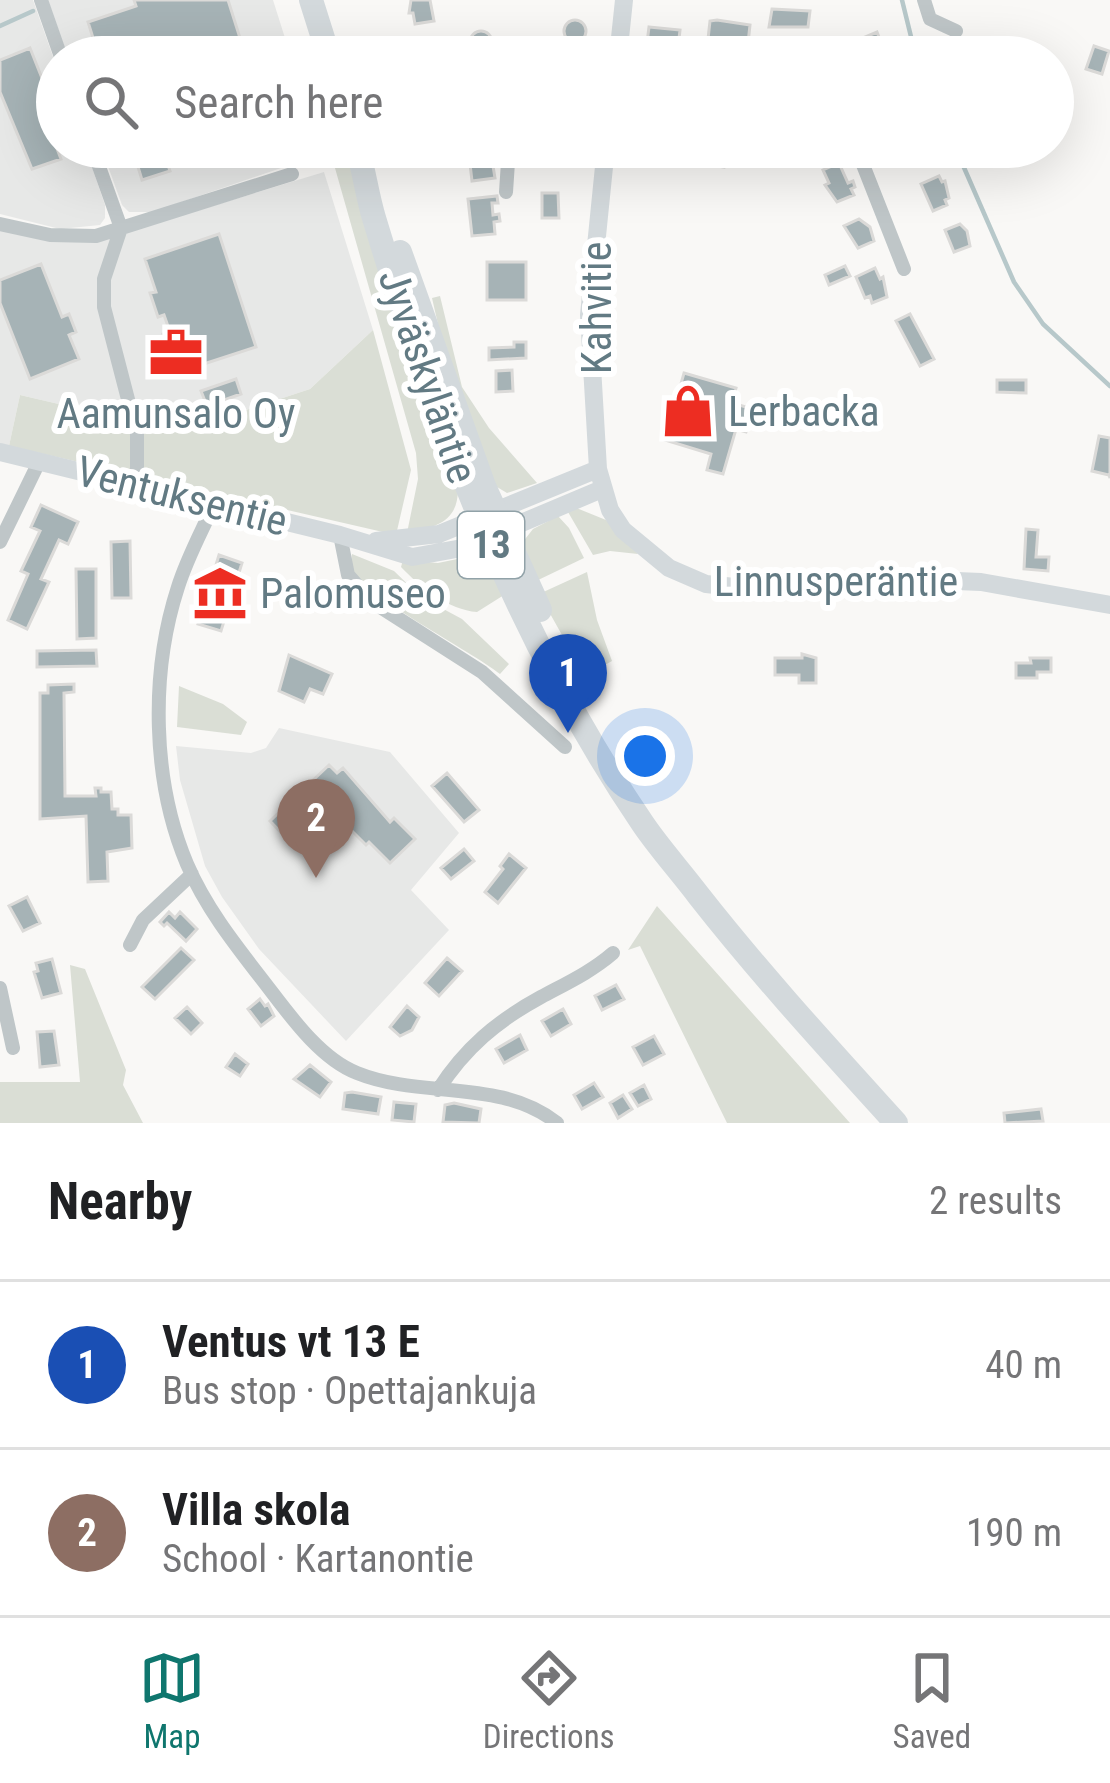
<!DOCTYPE html>
<html lang="en">
<head>
<meta charset="utf-8">
<style>
	:root { --surface:#fff; --page:#f2f2f2; --text:#202124; --muted:#757577; --line:#e0e0e0; --accent:#0f766e }
	body { margin:0; font-family:"Roboto Condensed",sans-serif; background:var(--page); color:var(--text) }
	.you { position:absolute; left:645px; top:756px; width:42px; height:42px; margin:-30px; border:9px solid #fff; border-radius:50%; background:#1a73e8; box-shadow:0 0 0 18px #1a73e833 }
	.badge { display:grid; place-items:center; width:78px; height:78px; border-radius:50%; background:var(--accent); color:#fff; font-size:39px; font-weight:700 }
	.pin { position:absolute; translate:-50% -99px; filter:drop-shadow(0 3px 6px #0008) }
	.pin::after { content:''; position:absolute; top:63px; width:42px; height:36px; background:inherit; clip-path:polygon(0 0,100% 0,50% 100%) }
	.list { margin:0; padding:0; list-style:none }
	h2 { display:flex; justify-content:space-between; align-items:center; height:156px; margin:0; padding:0 48px; font-size:51px }
	h2 small { font-size:39px; font-weight:400; color:var(--muted) }
	.list li { display:grid; grid-template-columns:78px 1fr auto; gap:36px; align-items:center; box-sizing:border-box; height:168px; padding:0 48px; border-top:3px solid var(--line) }
	.list b { display:block; font-size:45px; white-space:nowrap }
	.list p { margin:0; font-size:39px; white-space:nowrap; color:var(--muted) }
	.list em { font-size:39px; font-style:normal; color:var(--muted) }
	.icon { flex:none; width:66px; height:66px; fill:none; stroke:currentColor; stroke-width:2; stroke-linecap:round; stroke-linejoin:round }
	.map { position:relative; flex:none; width:1110px; height:1123px; overflow:hidden }
	.search { position:absolute; background:var(--surface); box-shadow:0 12px 48px #0002; left:36px; right:36px; top:36px; height:132px; display:flex; align-items:center; gap:30px; box-sizing:border-box; padding:0 42px; border-radius:66px; color:var(--muted); font-size:45px }
	.sheet { height:492px; background:var(--surface) }
	nav { display:flex; justify-content:space-around; align-items:center; box-sizing:border-box; height:168px; border-top:3px solid var(--line); background:var(--surface); font-size:33px; color:var(--muted) }
	nav a { display:grid; justify-items:center; gap:6px }
	nav .on { color:var(--accent) }
	.map>svg:first-child { display:block }
</style>
</head>
<body>
<div class="map">
<svg width="1110" height="1123" viewBox="0 0 1110 1123">
	<rect width="100%" height="100%" fill="#f9f8f6"/>
	<!-- built -->
	<path fill="#e7e8e7" d="M0,0h33l24,68v79h28l20,58v13l-5,7 -40,4 -60,-15z
		M48,0h225l18,57h-223z
		M101,147h218l3,7 -170,58h-23l-7,-7z
		M324,172l49,158 -63,59 -131,43 -159,-37 -11,51 -9,-2v-214l98,11z
		M279,728l111,24 69,81 -48,57 38,40 -103,111 -87,-92 -37,-52 -17,-31 -25,-86 -4,-34 75,7 15,-5z"/>
	<!-- green -->
	<path fill="#daded5" d="M329,147h15l114,342c0,33 -22,38 -51,44l11,-54 -2,-26z
		M440,296l22,91 27,41 48,55 -30,10 -15,-9 -41,-103 -19,-83z
		M373,330l38,140 -15,65 -387,-89 11,-51 159,37 131,-43z
		M574,507l32,13 32,34 -28,-3 -17,4 -25,-43z
		M558,516l11,12 15,30 -50,24 -12,-39 11,-14z
		M352,554l42,17 27,26 41,22 47,45 -9,10c-29,-23 -135,-78 -147,-102 -4,-7 -2,-9 -1,-18z
		M472,556l17,6 15,33 -27,17c-28,-2 -57,-25 -76,-45l2,-7 35,3z
		M587,572l10,48 15,41 -27,15 -46,-82z
		M179,686l44,18 24,18 -6,13 -64,-8z
		M657,906l193,217h-123l-87,-177 -12,4z
		M70,965l15,4 41,101 -3,15 20,38h-143v-41h80z"/>
	<g fill="none" stroke-linecap="round" stroke-linejoin="round">
		<!-- stream -->
		<path stroke="#b7c8ca" stroke-width="4.5" d="M902,0l14,57
			M0,26l33,-15
			M955,147l59,135 29,42 67,62"/>
	</g>
	<!-- building -->
	<path fill="#a6b3b6" stroke="#dbdad8" stroke-width="3" d="M134,0h94l18,57h-147l-11,-35 48,-16z
		M411,0h19l4,21 -19,3 -2,-11h-4z
		M772,9l38,2 -2,16h-39z
		M564 31a11 11 0 1 1 22 0a11 11 0 1 1-22 0Z
		M717,20l33,5 -2,18 -40,-4 2,-18z
		M649,27l31,3 -2,17 -31,-4z
		M470 42a11 11 0 1 1 22 0a11 11 0 1 1-22 0Z
		M877,32l8,20 -2,5h-16l-4,-19z
		M1094,46l15,5 -7,23 -16,-5z
		M30,48l25,63 -11,4 17,44 -29,10 -32,-77v-32z
		M132,147h30l8,24 -28,9z
		M468,147h28h-5l1,12 7,-1 1,7 -7,1 2,12 -23,3z
		M903,147h26l2,7 -17,8z
		M713,148l13,2 -2,17 -14,-2z
		M839,163l9,20 5,-2 2,6 -4,2 3,6 -17,7 -12,-17 4,-2 -6,-13z
		M939,176l3,6 3,-1 4,17 -4,2 2,5 -14,6 -12,-27z
		M542,193h16l1,25h-17z
		M497,196l1,7h-6l1,12 6,-1 1,7 -6,1 1,12 -23,2 -4,-37z
		M859,219l11,8 4,14 -16,7 -14,-22z
		M960,224l7,7 3,15 -16,6 -9,-22z
		M219,234l37,113 -86,28 -10,-31 6,-2 -3,-8 7,-2 -6,-17 -6,2 -8,-24 6,-1 -11,-33z
		M487,262h39v38h-39z
		M41,264l21,53 7,-3 7,18 -7,3 10,24 -49,20 -30,-76v-23z
		M845,266l5,10 -21,9 -4,-10z
		M875,268l5,11 3,-2 4,20 -15,6 -2,-7 -5,2 -9,-21z
		M910,314l24,45 -14,7 -24,-45z
		M514,342h12v16l-37,2v-12l25,-1z
		M512,370l1,21 -17,1v-21z
		M684,373l52,15 -4,15 21,6 -7,23 -10,-3 -13,45 -16,-4 4,-16 -46,-14z
		M236,379l5,15 -34,12 -6,-15z
		M997,380h29v13l-29,-1z
		M1099,436l11,2v40l-1,-3 -17,-4z
		M41,505l37,17 -10,22 -9,-4 -18,39 8,3 -22,47 -19,-9 20,-46 -7,-3 19,-40 -9,-4z
		M1026,529l12,1 -2,27h13l-1,14 -24,-2z
		M130,541l1,57h-19l-1,-56z
		M219,555l23,8 -21,68 -23,-7z
		M76,569h20v69l-19,1z
		M96,650l1,16 -60,1v-16z
		M802,654l14,4v25h-17v-8h-24v-17h27z
		M289,655l43,19 -9,20 -13,-5 -6,13 -25,-11z
		M1030,658h21v14h-14v6h-21v-15h15z
		M74,684v8l-10,1 1,103h31l-1,-8h6v4h10l1,17h6v6h13l1,33 -25,4 1,29 -20,1 -2,-66 -46,3v-126h8v-8z
		M329,765l8,8 6,-5 47,54 4,-4 21,21 -25,24 -21,-21 -3,3 -34,-34 -37,36 -25,-26z
		M447,773l32,37 -15,12 -32,-36z
		M464,849l10,12 -23,18 -10,-11z
		M509,854l17,14 -28,35 -13,-11 18,-23 -3,-3z
		M27,897l13,26 -17,8 -14,-25z
		M169,912l6,6 5,-6 17,17 -11,12 -19,-18 -3,3 -4,-4z
		M181,948l13,12 -39,39 -13,-12z
		M447,958l15,13 -23,25 -14,-13z
		M52,959l9,34 -19,5 -8,-26 4,-1 -2,-8z
		M616,985l8,14 -22,11 -7,-14z
		M260,999l5,7 3,-2 6,12 -13,10 -13,-17z
		M407,1006l12,11 -7,13 -12,6 -10,-9z
		M187,1007l15,16 -11,11 -16,-16z
		M563,1009l8,15 -20,12 -9,-15z
		M54,1031l5,34 -19,2 -3,-35z
		M520,1035l7,15 -23,13 -8,-14z
		M654,1036l10,18 -21,11 -10,-18z
		M235,1054l13,10 -8,12 -14,-9z
		M310,1065l21,17 -11,15 -26,-18z
		M594,1083l9,14 -21,12 -8,-14z
		M644,1085l7,14 -13,7 -8,-13z
		M352,1092l29,5 -3,17 -35,-5 2,-16z
		M623,1095l9,14 -14,9 -8,-15z
		M394,1102l22,2 -2,18 -22,-2z
		M454,1103l27,6 -2,14 -36,-1 2,-17z
		M1041,1109l2,12 -38,2 -1,-10z"/>
	<g fill="none" stroke-linecap="round" stroke-linejoin="round">
		<!-- street -->
		<path stroke="#bfc6c8" stroke-width="14" d="M41,0l20,57
			M924,0l6,19 26,12
			M92,147l29,81 -17,51v28l33,127v51
			M856,147l48,122
			M506,192l3,-45
			M0,224l50,11 46,1 196,-62
			M214,504c-12,27 -27,54 -36,83 -28,86 -26,194 9,277 18,42 46,78 74,114 25,32 57,80 96,95 64,26 144,5 200,50
			M340,535l8,40 23,26 111,71 83,75
			M0,542l39,-80
			M130,945l13,-25 49,-46
			M0,988l13,60
			M438,1090c27,-42 59,-69 103,-93 26,-14 50,-25 72,-44"/>
		<!-- secondary -->
		<path stroke="#d3d9dc" stroke-width="18" d="M618,57l6,-57
			M606,147l-17,168 9,154 12,41 13,20 46,38 37,16 38,4 188,-8 49,2 129,23
			M0,452l340,83 72,22 50,-9 140,-59
			M376,541l63,-7 159,-65"/>
		<!-- highway -->
		<path stroke="#d3d9dc" stroke-width="24" d="M311,0l18,57
			M357,147c7,23 10,48 17,71 64,212 144,422 269,606 17,25 38,48 56,72 62,79 130,153 197,227
			M400,252l84,234 56,124"/>
	</g>
	<!-- icons -->
	<defs>
		<symbol id="office-bare" viewBox="-9 -9 18 18"><path d="M-6-3h4V-5.5h4V-3h4V5H-6ZM-1-4.5V-3h2v-1.5ZM-6 0V1H6V0Z" fill="#ed2d22" stroke="#fff" stroke-width="2.5" paint-order="stroke"/></symbol>
		<symbol id="shop-bare" viewBox="-9 -9 18 18"><path d="M-5-2.5h2.3a2.7 3.5 0 0 1 5.4 0H5L5.5 6h-11ZM-1.5-2.5h3a1.5 2.3 0 0 0-3 0Z" fill="#ed2d22" stroke="#fff" stroke-width="2.5" paint-order="stroke"/></symbol>
		<symbol id="museum-bare" viewBox="-9 -9 18 18"><path d="M0-6L6-3V-2H-6V-3ZM-5-1h2V3h-2ZM-1-1h2V3h-2ZM3-1h2V3H3ZM-6 4H6V6H-6Z" fill="#ed2d22" stroke="#fff" stroke-width="2.5" paint-order="stroke"/></symbol>
	</defs>
	<g fill-rule="evenodd">
		<use href="#office-bare" x="138" y="315" width="76" height="76"/>
		<use href="#shop-bare" x="650" y="373" width="76" height="76"/>
		<use href="#museum-bare" x="182" y="555" width="76" height="76"/>
	</g>
	<g text-anchor="middle" dominant-baseline="central" stroke-width="12" stroke-linejoin="round" paint-order="stroke">
		<!-- shield labels -->
		<rect fill="#fff" stroke="#91a2a8" stroke-width="3" x="458" y="512" width="66" height="66" rx="9"/>
		<g font-size="39" font-weight="bold" fill="#627a83">
			<text x="491" y="545">13</text>
		</g>
		<!-- street labels -->
		<g font-size="42" fill="#627a83" stroke="#fff">
			<text transform="translate(596 308) rotate(-90)">Kahvitie</text>
			<text transform="translate(428 376) rotate(71)">Jyväskyläntie</text>
			<text transform="translate(182 496) rotate(14)">Ventuksentie</text>
			<text x="836" y="581">Linnusperäntie</text>
		</g>
		<!-- poi labels -->
		<g font-size="42" fill="#627a83" stroke="#fff" text-anchor="start">
			<text x="728" y="411">Lerbacka</text>
			<text x="176" y="413" text-anchor="middle">Aamunsalo Oy</text>
			<text x="260" y="593">Palomuseo</text>
		</g>
	</g>
</svg>
<div class="you"></div>
<div class="pin badge" style="left:568px;top:733px;background:#1a4fb4">1</div>
<div class="pin badge" style="left:316px;top:878px;background:#8d6e63">2</div>
<div class="search"><svg class="icon" aria-label="search" viewBox="0 0 24 24"><circle cx="10" cy="10" r="6"/><path d="M15 15l6 6"/></svg>Search here</div>
</div>
<section class="sheet">
<h2>Nearby<small>2 results</small></h2>
<ul class="list">
<li><span class="badge" style="background:#1a4fb4">1</span><div><b>Ventus vt 13 E</b><p>Bus stop · Opettajankuja</p></div><em>40 m</em></li>
<li><span class="badge" style="background:#8d6e63">2</span><div><b>Villa skola</b><p>School · Kartanontie</p></div><em>190 m</em></li>
</ul>
</section>
<nav>
<a class="on"><svg class="icon" aria-label="map" viewBox="0 0 24 24"><path d="M3 6l6-2 6 2 6-2v14l-6 2-6-2-6 2zM9 4v14M15 6v14"/></svg>Map</a>
<a><svg class="icon" aria-label="directions" viewBox="0 0 24 24"><path d="M12 3l9 9-9 9-9-9zM9 14v-3h6M13 9l2 2-2 2"/></svg>Directions</a>
<a><svg class="icon" aria-label="saved" viewBox="0 0 24 24"><path d="M7 4h10v16l-5-4-5 4z"/></svg>Saved</a>
</nav>
</body>
</html>
